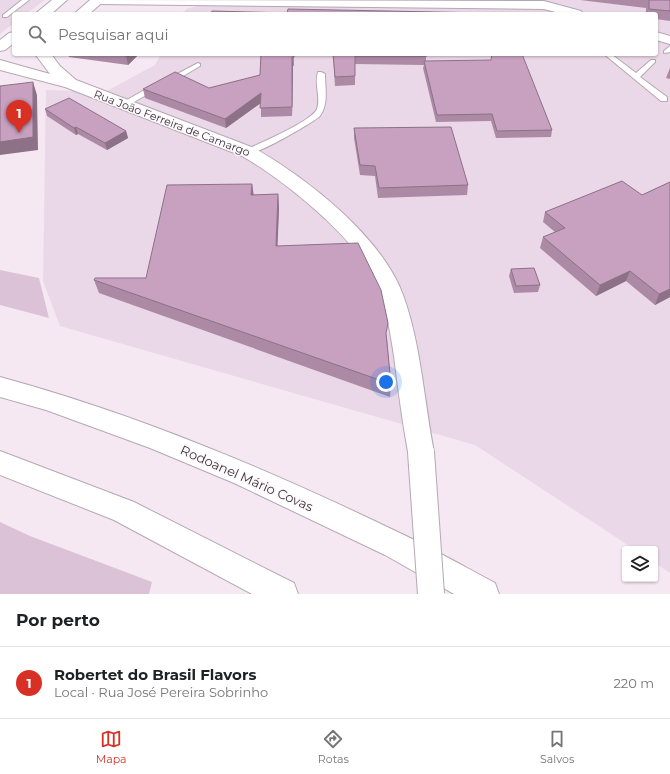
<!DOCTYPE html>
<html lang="pt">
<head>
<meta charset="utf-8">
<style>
	:root { --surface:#fff; --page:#f2f2f2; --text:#202124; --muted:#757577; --line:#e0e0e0; --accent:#d93025 }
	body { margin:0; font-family:Montserrat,sans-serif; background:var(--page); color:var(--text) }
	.controls { position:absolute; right:12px; bottom:12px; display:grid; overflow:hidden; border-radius:4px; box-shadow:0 1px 3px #0004 }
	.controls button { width:36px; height:36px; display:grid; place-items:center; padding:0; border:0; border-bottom:1px solid var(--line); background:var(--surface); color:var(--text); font:20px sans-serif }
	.you { position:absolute; left:386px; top:382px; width:14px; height:14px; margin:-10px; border:3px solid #fff; border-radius:50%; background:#1a73e8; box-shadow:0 0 0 6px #1a73e833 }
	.badge { display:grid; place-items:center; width:26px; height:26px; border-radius:50%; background:var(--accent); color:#fff; font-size:13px; font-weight:700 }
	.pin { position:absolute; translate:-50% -33px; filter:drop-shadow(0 1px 2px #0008) }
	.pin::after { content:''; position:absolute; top:21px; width:14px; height:12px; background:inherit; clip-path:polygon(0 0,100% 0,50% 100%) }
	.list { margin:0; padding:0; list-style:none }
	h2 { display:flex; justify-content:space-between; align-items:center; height:52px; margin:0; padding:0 16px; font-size:17px }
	h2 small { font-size:13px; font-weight:400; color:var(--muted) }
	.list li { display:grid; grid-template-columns:26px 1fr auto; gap:12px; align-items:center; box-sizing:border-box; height:72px; padding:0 16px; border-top:1px solid var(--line) }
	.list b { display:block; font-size:15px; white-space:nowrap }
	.list p { margin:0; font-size:13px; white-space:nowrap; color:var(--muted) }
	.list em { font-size:13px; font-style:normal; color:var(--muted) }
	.icon { flex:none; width:22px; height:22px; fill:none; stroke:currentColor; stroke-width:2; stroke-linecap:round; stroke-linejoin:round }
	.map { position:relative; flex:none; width:670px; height:594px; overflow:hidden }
	.search { position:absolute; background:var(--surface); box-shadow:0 1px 3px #0004; left:12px; right:12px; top:12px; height:44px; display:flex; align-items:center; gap:10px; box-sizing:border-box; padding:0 14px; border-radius:4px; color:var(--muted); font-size:15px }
	.sheet { height:124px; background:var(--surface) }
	nav { display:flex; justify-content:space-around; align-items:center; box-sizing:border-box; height:56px; border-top:1px solid var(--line); background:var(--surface); font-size:11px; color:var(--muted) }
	nav a { display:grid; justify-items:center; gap:2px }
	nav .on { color:var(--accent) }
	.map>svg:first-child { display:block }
</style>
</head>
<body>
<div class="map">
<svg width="670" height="594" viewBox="0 0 670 594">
	<rect width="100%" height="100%" fill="#f5e8f3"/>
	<!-- built -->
	<path fill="#ead7e7" d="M0,0h45l-19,14h-12v9l-14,11z
		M220,0h450v573l-15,-10v-14h-21l-159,-104 -415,-119 -17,-45 3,-191 59,2 50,-27 6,-11h495v-40h-473l3,-5z"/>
	<!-- green -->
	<path fill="#dbc2d6" d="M0,270l39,8 10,40 -49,-13z
		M0,522l30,14 122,46 -3,12h-149z"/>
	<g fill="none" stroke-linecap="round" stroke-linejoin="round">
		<defs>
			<path id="lane" d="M22,0h7l-22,17h-4v-2z
				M670,46v6l-6,1v-2z
				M604,54h7l25,19 15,-13h4v2l-15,15 27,20v4h-6z
				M198,63l2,1v2l-27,16h-6l-1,-2z
				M318,72h3l4,2c0,15 4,31 -6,43 -11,8 -63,39 -74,37v-4c14,-6 67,-29 72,-41 4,-12 -3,-25 1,-37z
				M153,85h6l1,2 -33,19h-6l-1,-2z"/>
			<path id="street" d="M92,0l452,1 37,10 2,3h-20l-19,-5 -446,-5 -4,-1z
				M656,32l14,4v8l-14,-4z"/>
			<path id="secondary" d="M52,0h15l-16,14h-16z
				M90,0h15l-16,14h-15z
				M14,32v11l-9,7 -5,1v-11l9,-7z
				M35,54h16l9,12 16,14 178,68c53,30 128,89 149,147 18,49 21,106 31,157l-4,8 -9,3 -9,-3 -4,-8c-6,-32 -10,-64 -14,-96 -4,-25 -8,-51 -18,-74 -21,-45 -92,-102 -134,-126l-177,-69 -65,-17v-10l50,14z"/>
			<path id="highway" d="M0,377c140,38 274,95 404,158 31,15 61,32 91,48l4,11h-45l-69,-39 -151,-72 -84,-35 -104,-38 -46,-13z
				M0,451l134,51 160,81 4,11h-46l-138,-74 -114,-45z"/>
		</defs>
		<!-- lane casing -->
		<use href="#lane" stroke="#b4a8b2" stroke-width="2"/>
		<!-- street casing -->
		<use href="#street" stroke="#b4a8b2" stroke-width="2"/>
		<!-- secondary casing -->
		<use href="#secondary" stroke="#b4a8b2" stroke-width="2"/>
		<!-- highway casing -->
		<use href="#highway" stroke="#b4a8b2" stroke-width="2"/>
		<!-- lane -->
		<use href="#lane" fill="#fff" fill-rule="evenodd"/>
		<!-- street -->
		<use href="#street" fill="#fff" fill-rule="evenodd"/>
		<!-- secondary -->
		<use href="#secondary" fill="#fff" fill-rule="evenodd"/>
		<!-- highway -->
		<use href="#highway" fill="#fff" fill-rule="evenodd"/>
		<defs>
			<path id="secondary-bridge" d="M421,452l10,142"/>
		</defs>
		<!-- secondary-bridge casing -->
		<use href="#secondary-bridge" stroke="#b4a8b2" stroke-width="28" stroke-linecap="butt"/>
		<!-- secondary-bridge -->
		<use href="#secondary-bridge" stroke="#fff" stroke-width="26"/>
	</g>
	<!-- wall -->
	<path fill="#ac8aa6" d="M580,0h90v21l-14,-2v-5h-10v-6z
		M68,54h71l-11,11 -59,-8z
		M261,54h33v12h-1l-1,50 -31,1v-14l-35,25 -81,-30 -2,-9 66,-1 51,-13z
		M333,54h93v7l126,69 -1,7 -55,1 -5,-17 -55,1 -13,-54 1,-3 -69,-1v21l-20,1z
		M670,68v11l-4,-1z
		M45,109l81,22 2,7 -21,12 -29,-16 -2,1 -29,-19z
		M354,128l114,57 -1,10 -89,3 -3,-22 -15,-1 -6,-37z
		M670,182v115l-15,8 -29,-24 -30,15 -56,-48 3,-11 12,-5 -12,-10 2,-10 97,-17z
		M252,184l1,11 25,-1 1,14 -2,38 110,93 4,45 -1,13 -291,-104 -5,-13 52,-2z
		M511,269l29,16 -2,7 -24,1 -5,-17z"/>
	<!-- shaded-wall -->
	<path fill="#8c7187" d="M128,54h11l-11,11 -2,-9z
		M292,57l1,9 -1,50z
		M33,82l4,13 1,55 -38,5v-13z
		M261,93l1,9 -36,26 -1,-9z
		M76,127l2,7 -2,1 -2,-7z
		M126,131l2,7 -21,12 -2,-7z
		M252,184l2,13 -3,-2z
		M278,194l1,14 -2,51 -1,-13z
		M630,271l-4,10 -30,15 4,-11z
		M670,289v8l-15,8 4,-11z"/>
	<!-- building -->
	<path fill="#c8a1c1" stroke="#8c7187" d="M649,0h21v11l-21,-2z
		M288,9l197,4v1h-274l1,-3 75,2z
		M113,54h15l-2,2z
		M261,54h33v3h-2v50l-32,1 1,-15 -36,26 -82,-30 32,-17 34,16 51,-13z
		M333,54h93l1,2h-72v20l-20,1z
		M492,54h30l30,76 -55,1 -5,-17 -55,1 -13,-54 67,-1z
		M33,82v55l-33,5v-56z
		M69,98l57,33 -21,12 -29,-16 -2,1 -29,-19z
		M451,127l17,58 -89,3 -4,-22 -15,-1 -6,-37z
		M622,181l20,14 28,-13v107l-11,5 -29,-23 -30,14 -57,-48 22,-9 -20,-16z
		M252,184l-1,11 27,-1 -2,52 82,-3 23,47 7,33 -2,10 5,51 -297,-104 1,-2h51l21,-93z
		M534,268l6,17 -24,1 -5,-17z"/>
	<g text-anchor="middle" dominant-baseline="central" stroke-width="3" stroke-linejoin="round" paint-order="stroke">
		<!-- street labels -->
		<g font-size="11" fill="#3b363a" stroke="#fdf8fc">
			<text transform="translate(172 123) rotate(21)">Rua João Ferreira de Camargo</text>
		</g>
		<!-- near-street labels -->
		<g font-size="13" fill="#3b363a" stroke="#fdf8fc">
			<text transform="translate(247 478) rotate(24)">Rodoanel Mário Covas</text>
		</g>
	</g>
</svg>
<div class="controls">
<button><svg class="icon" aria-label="layers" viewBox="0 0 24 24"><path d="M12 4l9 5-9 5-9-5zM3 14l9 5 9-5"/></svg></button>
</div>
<div class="you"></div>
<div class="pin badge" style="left:19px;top:133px">1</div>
<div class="search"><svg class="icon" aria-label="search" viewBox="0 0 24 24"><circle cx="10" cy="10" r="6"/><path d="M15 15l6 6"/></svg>Pesquisar aqui</div>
</div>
<section class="sheet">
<h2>Por perto<small></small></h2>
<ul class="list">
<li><span class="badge">1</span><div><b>Robertet do Brasil Flavors</b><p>Local · Rua José Pereira Sobrinho</p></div><em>220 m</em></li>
</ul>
</section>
<nav>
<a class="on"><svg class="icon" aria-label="map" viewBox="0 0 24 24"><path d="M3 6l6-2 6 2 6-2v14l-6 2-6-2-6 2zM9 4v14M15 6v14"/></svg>Mapa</a>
<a><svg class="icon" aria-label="directions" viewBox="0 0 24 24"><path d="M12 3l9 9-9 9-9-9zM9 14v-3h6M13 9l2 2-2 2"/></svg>Rotas</a>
<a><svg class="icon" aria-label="saved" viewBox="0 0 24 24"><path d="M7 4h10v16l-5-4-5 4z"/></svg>Salvos</a>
</nav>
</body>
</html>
